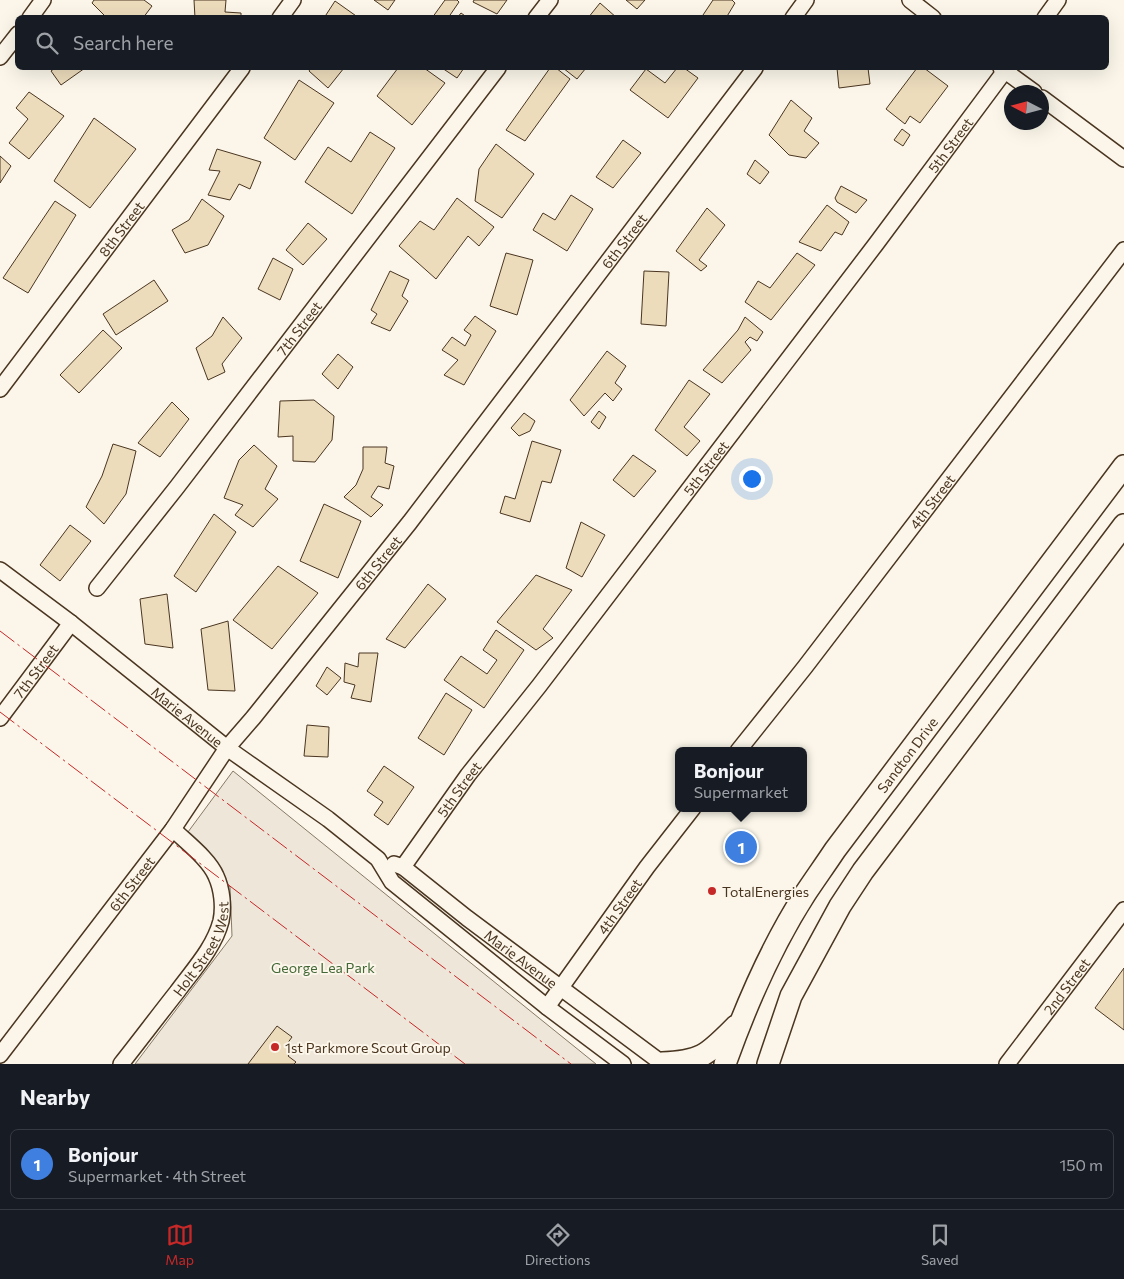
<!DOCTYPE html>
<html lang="en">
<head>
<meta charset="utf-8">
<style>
	:root { --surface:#171b24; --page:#242831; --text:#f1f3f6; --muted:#9ea1a6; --line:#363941; --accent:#c62828 }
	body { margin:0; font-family:Commissioner,sans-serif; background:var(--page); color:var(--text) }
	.compass { position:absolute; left:1004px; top:85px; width:45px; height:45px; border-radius:50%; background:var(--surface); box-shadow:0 5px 20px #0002; rotate:276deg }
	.you { position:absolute; left:751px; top:478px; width:18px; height:18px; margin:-12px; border:4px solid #fff; border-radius:50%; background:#1a73e8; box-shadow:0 0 0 8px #1a73e833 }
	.badge { display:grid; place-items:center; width:32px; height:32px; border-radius:50%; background:var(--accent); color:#fff; font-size:16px; font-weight:700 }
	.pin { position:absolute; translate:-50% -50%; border:2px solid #fff; box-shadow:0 1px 5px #0006 }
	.popup { position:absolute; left:675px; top:747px; width:132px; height:65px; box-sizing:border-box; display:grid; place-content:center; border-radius:8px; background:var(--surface); filter:drop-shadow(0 1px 4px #0005); font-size:16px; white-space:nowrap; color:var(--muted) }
	.popup b { font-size:19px; color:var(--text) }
	.popup::after { content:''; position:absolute; left:50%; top:100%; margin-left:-10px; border:10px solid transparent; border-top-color:var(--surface) }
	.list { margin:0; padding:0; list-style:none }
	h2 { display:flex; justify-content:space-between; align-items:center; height:65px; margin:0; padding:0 20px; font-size:21px }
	h2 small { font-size:16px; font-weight:400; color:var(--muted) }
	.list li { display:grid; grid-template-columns:32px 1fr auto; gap:15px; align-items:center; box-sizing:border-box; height:70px; margin:0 10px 10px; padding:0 10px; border:1px solid var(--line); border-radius:8px }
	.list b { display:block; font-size:19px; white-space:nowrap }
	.list p { margin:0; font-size:16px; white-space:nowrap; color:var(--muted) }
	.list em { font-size:16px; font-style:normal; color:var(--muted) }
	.icon { flex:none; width:28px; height:28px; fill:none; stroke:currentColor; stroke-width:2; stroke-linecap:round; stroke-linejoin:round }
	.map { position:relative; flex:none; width:1124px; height:1064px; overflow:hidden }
	.search { position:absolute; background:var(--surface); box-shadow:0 5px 20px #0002; left:15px; right:15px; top:15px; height:55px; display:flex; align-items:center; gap:12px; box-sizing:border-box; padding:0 18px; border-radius:8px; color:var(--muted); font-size:19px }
	.sheet { height:145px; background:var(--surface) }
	nav { display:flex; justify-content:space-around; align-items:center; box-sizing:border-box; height:70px; border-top:1px solid var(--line); background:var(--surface); font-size:14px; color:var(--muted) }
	nav a { display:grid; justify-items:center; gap:2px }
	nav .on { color:var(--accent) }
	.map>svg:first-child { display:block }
</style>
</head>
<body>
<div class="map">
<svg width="1124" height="1064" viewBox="0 0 1124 1064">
	<rect width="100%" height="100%" fill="#fbf6e9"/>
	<!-- green -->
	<path fill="#ede6d9" stroke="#887966" d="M233,771l363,293h-461l97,-128 -2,-49 -42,-55z"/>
	<!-- building -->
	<path fill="#ecdcbc" stroke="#4a3520" d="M94,0h50l8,6 -9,12h-36l-15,-15z
		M194,0h32l-1,12 16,1v5h-46z
		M374,0h21l-7,10z
		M445,0h12l2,2 -11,16h-16z
		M474,0h33l-10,14 -24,-12z
		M626,0h19l-8,9z
		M713,0h19l3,3 -9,15h-25z
		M335,1l24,17h-35z
		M600,3l17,15h-29z
		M461,13l7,5h-11z
		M55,68h30l-24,17 -10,-14z
		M311,68h33l-16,20 -19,-17z
		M398,68h26l21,15 -33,42 -35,-29z
		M442,68h22l-7,10z
		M550,68h6l14,11 -45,62 -19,-11z
		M563,68h23l-9,11z
		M677,68h7l14,10 -30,40 -38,-28 16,-21 19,14z
		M837,68h31l2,16 -31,4z
		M917,68h7l24,18 -28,37 -10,-7 -5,8 -19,-15z
		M299,80l35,23 -39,57 -31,-22z
		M29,92l35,24 -35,43 -20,-16 19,-24 -12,-11z
		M791,100l21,18 -8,13 15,12 -13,15 -17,-3 -20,-20z
		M94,118l42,31 -46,59 -36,-27z
		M902,129l8,6 -7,11 -9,-6z
		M370,132l25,16 -43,66 -47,-32 23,-35 23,15z
		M623,140l18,13 -28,35 -17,-11z
		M496,144l38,30 -32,44 -27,-17 4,-32z
		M217,149l44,13 -11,27 -11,-5 -9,16 -22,-5 12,-24 -11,-1z
		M0,156l11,10 -11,17z
		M755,160l14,12 -9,12 -13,-10z
		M841,186l26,14 -11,13 -19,-11 -2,-4z
		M571,195l22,14 -26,42 -34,-21 10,-17 12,7z
		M457,198l37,29 -15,19 -11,-10 -32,43 -37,-33 21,-25 14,9z
		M202,199l22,17 -16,29 -23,8 -13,-23 17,-10z
		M55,201l21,14 -48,78 -25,-15z
		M827,205l22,17 -7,13 -7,-3 -14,19 -22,-9z
		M707,208l18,17 -26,35 8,6 -6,5 -25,-20z
		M308,223l19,16 -24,26 -17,-15z
		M506,253l27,7 -16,55 -27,-9z
		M797,253l18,12 -44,55 -26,-18 13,-21 12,7z
		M273,258l20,11 -13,31 -22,-11z
		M390,271l19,9 -7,16 6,5 -18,30 -19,-8 6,-9 -6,-4z
		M644,271l25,1 -3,54 -25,-2z
		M154,280l14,21 -52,34 -13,-21z
		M475,316l21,15 -32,54 -20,-10 14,-15 -16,-10 10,-13 13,9 6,-11 -7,-5z
		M223,317l19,21 -20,26 3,8 -17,8 -12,-32 16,-12z
		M745,317l18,15 -6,9 -7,-4 -5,5 6,8 -29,33 -19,-13 35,-40z
		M103,330l19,18 -43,45 -19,-18z
		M607,351l19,15 -11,17 7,6 -9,12 -8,-8 -21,23 -14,-16z
		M338,354l15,13 -15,22 -16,-15z
		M689,380l21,14 -26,33 16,14 -13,15 -32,-26z
		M314,400l20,16 -2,24 -17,22 -22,-1v-25l-15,1 2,-36z
		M172,402l17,17 -29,38 -22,-14z
		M599,411l7,6 -7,12 -8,-7z
		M524,413l11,8 -5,10 -11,5 -8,-8z
		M532,441l29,9 -10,33 -9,-2 -12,41 -30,-9 5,-17 10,3z
		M113,444l23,7 -10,43 -22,30 -18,-17 16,-31z
		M254,445l23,21 -12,23 13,10 -25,28 -18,-12 8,-10 -19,-7 15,-38z
		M363,447h24l-2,16 9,3 -5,23 -11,-3 -7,11 12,8 -12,12 -27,-20 12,-12 7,-16z
		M633,455l23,16 -22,26 -21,-17z
		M324,504l37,17 -23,57 -38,-17z
		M214,514l22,18 -40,60 -22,-16z
		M581,522l24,13 -23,42 -16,-9z
		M70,525l21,16 -31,40 -20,-16z
		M278,566l40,27 -46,56 -39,-29z
		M536,575l36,15 -29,39 10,9 -17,12 -39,-28z
		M428,584l18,15 -41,49 -19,-9z
		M167,594l6,54 -28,-4 -5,-45z
		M228,621l7,70 -27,-1 -7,-61z
		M496,630l28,20 -40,58 -40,-28 17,-24 26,18 10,-14 -14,-10z
		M359,653h19l-7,49 -20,-4 4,-13 -11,-3 1,-19 13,4z
		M327,667l14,11 -14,17 -11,-9z
		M446,693l26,17 -28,45 -26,-17z
		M307,725l22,2 -1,30 -24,-1z
		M384,766l30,21 -26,38 -14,-10 9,-13 -16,-11z
		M1124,968v62l-29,-22z
		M277,1026l15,11 -5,7 6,6 -5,6 8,6 -2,2h-46z"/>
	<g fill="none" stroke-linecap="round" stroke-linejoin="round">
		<defs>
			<g id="minor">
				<path d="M910,0l23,18"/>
				<path d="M30,18l13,-18"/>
				<path d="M280,18l13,-18"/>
				<path d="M536,18l14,-18"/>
				<path d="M793,18l13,-18"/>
				<path d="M1045,18l13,-18"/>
				<path d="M0,57l18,-23"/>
				<path d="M1001,68l33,24"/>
				<path d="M1042,98l82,61"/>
				<path id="s1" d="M0,389l242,-321"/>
				<path id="s2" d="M0,570l71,53 156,125 101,71 50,40 14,23 155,125 76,57"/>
				<path id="s3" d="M97,588l80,-101 321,-419"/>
				<path id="s4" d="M0,718l71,-95"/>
				<path id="s5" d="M738,751l67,-84 319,-417"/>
				<path id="s6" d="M394,864l9,3 64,51 196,146"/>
				<path id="s7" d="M403,867l65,-92 71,-89 337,-442 131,-176"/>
				<path id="s8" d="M547,1007l100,-140 46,-59"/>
				<path id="s9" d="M0,1055l173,-226 54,-81 26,-30 157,-196 345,-454"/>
				<path id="s10" d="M121,1064c19,-24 37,-48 56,-72 16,-22 37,-44 44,-71 3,-14 1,-32 -5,-45 -7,-17 -30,-34 -43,-47"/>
				<path id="s11" d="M1007,1064l117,-154"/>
			</g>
			<g id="secondary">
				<path d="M662,1063c40,-1 46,-9 74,-37"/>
				<path id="s12" d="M725,1064c21,-59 46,-117 80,-170 10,-15 20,-29 30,-44l289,-384"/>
				<path d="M768,1064l23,-68 49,-90 23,-35 261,-346"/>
			</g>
		</defs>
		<!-- minor casing -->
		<use href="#minor" stroke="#4a3520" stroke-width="18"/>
		<!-- secondary casing -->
		<use href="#secondary" stroke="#4a3520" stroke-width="24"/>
		<!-- minor -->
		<use href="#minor" stroke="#fbf6e9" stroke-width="15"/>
		<!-- secondary -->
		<use href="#secondary" stroke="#fbf6e9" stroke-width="21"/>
		<!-- power -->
		<path stroke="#c62828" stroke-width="1" stroke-dasharray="18 4 2.5 4" stroke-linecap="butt" d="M0,631l571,433
			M0,712l465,352"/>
	</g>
	<!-- markers -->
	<g fill="#c62828" stroke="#fbf6e9" stroke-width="2">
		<circle cx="712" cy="891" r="5"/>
		<circle cx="275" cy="1047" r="5"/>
	</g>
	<g text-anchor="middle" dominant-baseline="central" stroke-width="4" stroke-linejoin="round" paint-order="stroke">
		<!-- street labels -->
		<g font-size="14" fill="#4a3520" stroke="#fbf6e9">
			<text stroke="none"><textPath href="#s7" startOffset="906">5th Street</textPath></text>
			<text stroke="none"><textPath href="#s1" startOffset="201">8th Street</textPath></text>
			<text stroke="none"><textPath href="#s9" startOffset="1026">6th Street</textPath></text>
			<text stroke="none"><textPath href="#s3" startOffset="329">7th Street</textPath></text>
			<text stroke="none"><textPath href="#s7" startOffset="501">5th Street</textPath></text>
			<text stroke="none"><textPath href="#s5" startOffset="316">4th Street</textPath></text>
			<text stroke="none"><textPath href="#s9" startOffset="621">6th Street</textPath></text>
			<text stroke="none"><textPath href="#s4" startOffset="59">7th Street</textPath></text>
			<text stroke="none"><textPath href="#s2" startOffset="238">Marie Avenue</textPath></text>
			<text stroke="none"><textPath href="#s12" startOffset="361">Sandton Drive</textPath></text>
			<text stroke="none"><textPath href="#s7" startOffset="96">5th Street</textPath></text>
			<text stroke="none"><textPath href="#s9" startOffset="216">6th Street</textPath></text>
			<text stroke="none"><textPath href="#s8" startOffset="124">4th Street</textPath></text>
			<text stroke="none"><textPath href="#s10" startOffset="142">Holt Street West</textPath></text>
			<text stroke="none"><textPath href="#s6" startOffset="159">Marie Avenue</textPath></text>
			<text stroke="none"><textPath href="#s11" startOffset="98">2nd Street</textPath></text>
		</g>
		<!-- poi labels -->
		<g font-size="14" fill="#4a3520" stroke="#fbf6e9" text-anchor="start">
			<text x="722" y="891">TotalEnergies</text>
			<text x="285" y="1047">1st Parkmore Scout Group</text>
		</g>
		<!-- park labels -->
		<g font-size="14" fill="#436837" stroke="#fbf6e9">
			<text x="323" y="967">George Lea Park</text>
		</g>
	</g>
</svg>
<svg class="compass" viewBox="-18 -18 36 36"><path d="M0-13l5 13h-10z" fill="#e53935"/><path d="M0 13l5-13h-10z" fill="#9ea1a6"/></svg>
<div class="you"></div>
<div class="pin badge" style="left:741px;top:847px;background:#3f7fe0">1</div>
<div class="popup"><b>Bonjour</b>Supermarket</div>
<div class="search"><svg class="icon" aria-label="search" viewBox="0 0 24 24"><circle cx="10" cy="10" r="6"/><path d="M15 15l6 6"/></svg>Search here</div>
</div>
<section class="sheet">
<h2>Nearby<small></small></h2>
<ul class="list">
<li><span class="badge" style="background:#3f7fe0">1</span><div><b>Bonjour</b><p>Supermarket · 4th Street</p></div><em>150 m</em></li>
</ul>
</section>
<nav>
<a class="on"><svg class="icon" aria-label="map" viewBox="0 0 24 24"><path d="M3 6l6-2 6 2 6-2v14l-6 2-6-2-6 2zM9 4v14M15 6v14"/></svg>Map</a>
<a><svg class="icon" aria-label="directions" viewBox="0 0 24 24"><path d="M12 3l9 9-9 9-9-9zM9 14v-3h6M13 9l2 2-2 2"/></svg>Directions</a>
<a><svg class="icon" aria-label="saved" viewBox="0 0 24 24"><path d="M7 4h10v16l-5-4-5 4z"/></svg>Saved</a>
</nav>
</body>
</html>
